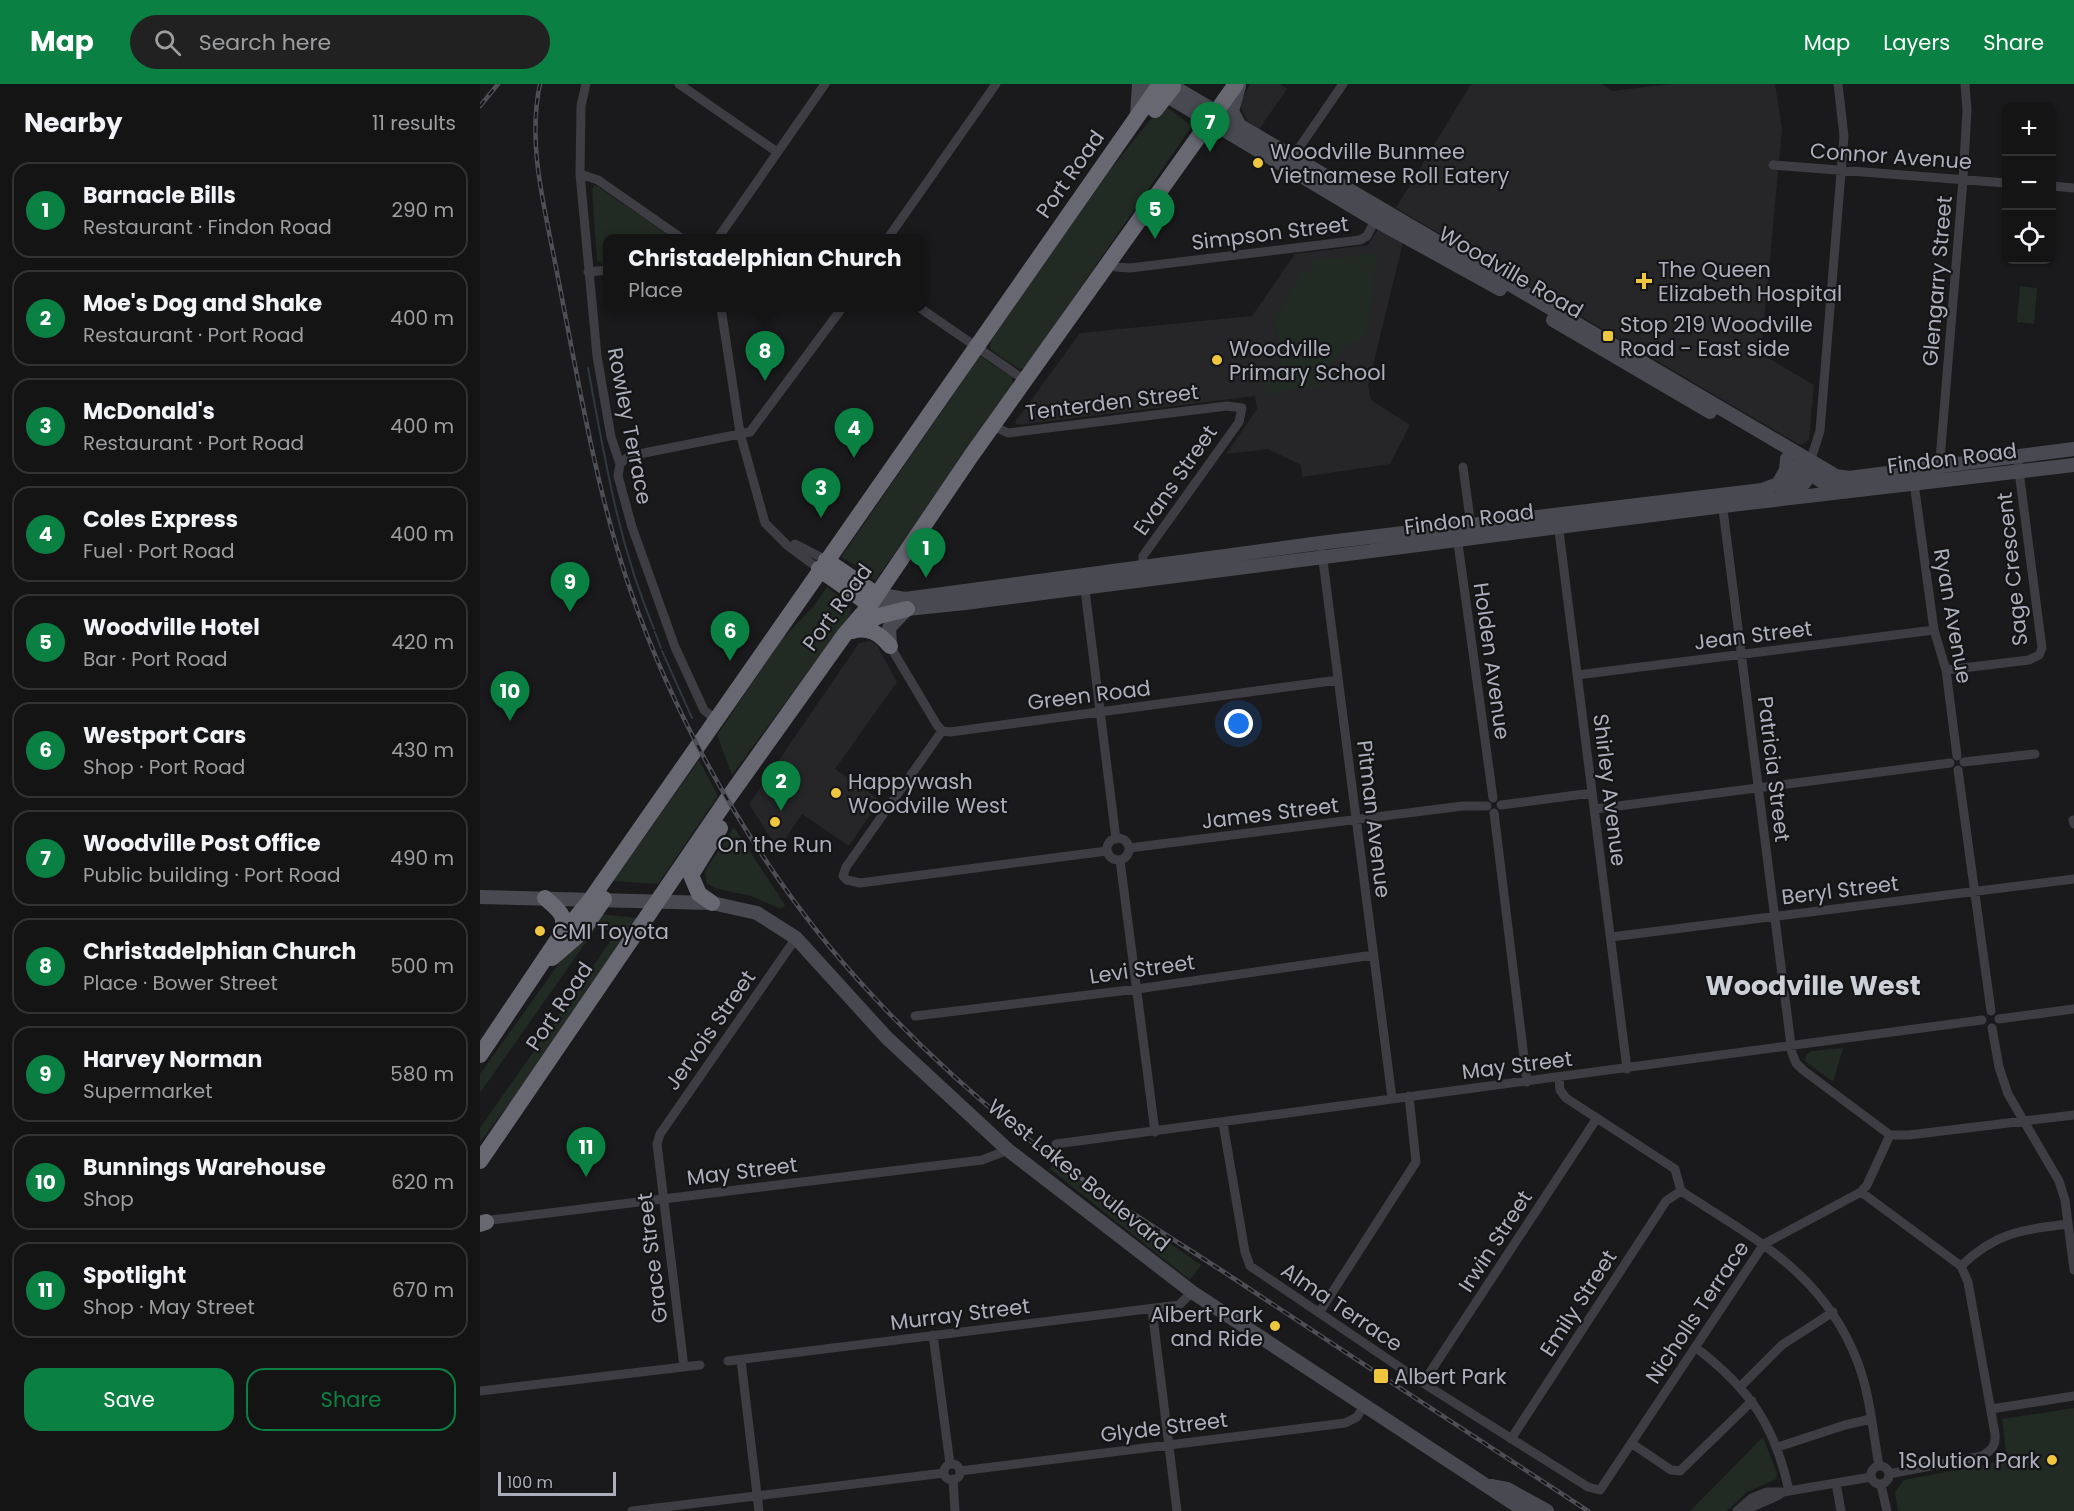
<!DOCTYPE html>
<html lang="en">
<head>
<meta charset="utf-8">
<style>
	:root { --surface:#141415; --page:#212122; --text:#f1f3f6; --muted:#9d9ea0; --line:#333334; --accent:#0b8043 }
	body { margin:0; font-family:Poppins,sans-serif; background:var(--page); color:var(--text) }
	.controls { position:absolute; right:18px; top:18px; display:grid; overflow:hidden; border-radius:12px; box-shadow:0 2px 4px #0004 }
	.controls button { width:54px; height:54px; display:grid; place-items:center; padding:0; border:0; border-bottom:2px solid var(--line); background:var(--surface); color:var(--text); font:30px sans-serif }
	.scale { position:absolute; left:18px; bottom:15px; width:118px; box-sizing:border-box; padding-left:6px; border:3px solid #acafbb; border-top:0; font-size:16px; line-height:21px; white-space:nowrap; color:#acafbb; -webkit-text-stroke:4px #151517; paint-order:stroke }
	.you { position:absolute; left:759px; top:640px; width:21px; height:21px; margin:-15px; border:4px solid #fff; border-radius:50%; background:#1a73e8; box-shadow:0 0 0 9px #1a73e833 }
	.badge { display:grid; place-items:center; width:39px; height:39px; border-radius:50%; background:var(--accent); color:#fff; font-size:20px; font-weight:700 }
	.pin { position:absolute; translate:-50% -50px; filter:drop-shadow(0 2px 3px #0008) }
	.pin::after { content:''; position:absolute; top:32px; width:21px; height:18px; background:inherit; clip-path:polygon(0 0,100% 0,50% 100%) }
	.popup { position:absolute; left:123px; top:150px; width:324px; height:78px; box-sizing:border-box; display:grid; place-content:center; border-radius:12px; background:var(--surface); filter:drop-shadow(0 2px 4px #0005); font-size:20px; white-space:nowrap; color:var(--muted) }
	.popup b { font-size:22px; color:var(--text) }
	.popup::after { content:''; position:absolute; left:50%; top:100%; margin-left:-12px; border:12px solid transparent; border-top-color:var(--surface) }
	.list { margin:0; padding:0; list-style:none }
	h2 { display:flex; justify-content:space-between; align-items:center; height:78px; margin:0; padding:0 24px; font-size:26px }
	h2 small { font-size:20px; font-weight:400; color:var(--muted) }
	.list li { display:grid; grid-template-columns:39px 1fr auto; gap:18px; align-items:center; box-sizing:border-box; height:96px; margin:0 12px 12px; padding:0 12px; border:2px solid var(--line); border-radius:18px }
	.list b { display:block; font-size:22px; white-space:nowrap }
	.list p { margin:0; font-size:20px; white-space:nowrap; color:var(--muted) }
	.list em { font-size:20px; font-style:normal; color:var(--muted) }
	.actions { display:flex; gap:12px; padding:18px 24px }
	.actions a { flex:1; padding:14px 0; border:2px solid var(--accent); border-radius:18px; text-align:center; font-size:21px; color:var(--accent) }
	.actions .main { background:var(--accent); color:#fff }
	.icon { flex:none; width:33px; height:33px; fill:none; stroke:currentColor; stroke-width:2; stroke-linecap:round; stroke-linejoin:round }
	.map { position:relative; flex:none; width:1594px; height:1427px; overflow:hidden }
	header { display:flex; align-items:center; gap:36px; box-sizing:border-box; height:84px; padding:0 30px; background:var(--accent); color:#fff }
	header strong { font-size:28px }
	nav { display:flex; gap:33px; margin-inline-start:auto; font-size:21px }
	.search { width:420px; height:54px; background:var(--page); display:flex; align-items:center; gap:15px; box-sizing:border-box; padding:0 21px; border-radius:33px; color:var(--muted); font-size:22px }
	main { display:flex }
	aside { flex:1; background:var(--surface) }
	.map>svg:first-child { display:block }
</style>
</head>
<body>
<header>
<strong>Map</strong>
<div class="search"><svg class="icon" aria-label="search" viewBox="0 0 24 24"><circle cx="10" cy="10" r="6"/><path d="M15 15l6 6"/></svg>Search here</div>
<nav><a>Map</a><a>Layers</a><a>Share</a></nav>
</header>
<main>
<aside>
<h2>Nearby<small>11 results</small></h2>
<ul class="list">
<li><span class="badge">1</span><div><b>Barnacle Bills</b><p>Restaurant · Findon Road</p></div><em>290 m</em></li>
<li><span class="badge">2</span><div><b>Moe's Dog and Shake</b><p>Restaurant · Port Road</p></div><em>400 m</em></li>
<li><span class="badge">3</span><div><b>McDonald's</b><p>Restaurant · Port Road</p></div><em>400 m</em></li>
<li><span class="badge">4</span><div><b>Coles Express</b><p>Fuel · Port Road</p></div><em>400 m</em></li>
<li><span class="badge">5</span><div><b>Woodville Hotel</b><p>Bar · Port Road</p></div><em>420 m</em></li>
<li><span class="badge">6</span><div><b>Westport Cars</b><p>Shop · Port Road</p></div><em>430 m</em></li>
<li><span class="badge">7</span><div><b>Woodville Post Office</b><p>Public building · Port Road</p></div><em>490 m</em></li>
<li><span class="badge">8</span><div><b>Christadelphian Church</b><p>Place · Bower Street</p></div><em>500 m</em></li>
<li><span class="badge">9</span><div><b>Harvey Norman</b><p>Supermarket</p></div><em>580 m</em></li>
<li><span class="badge">10</span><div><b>Bunnings Warehouse</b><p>Shop</p></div><em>620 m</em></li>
<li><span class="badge">11</span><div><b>Spotlight</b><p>Shop · May Street</p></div><em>670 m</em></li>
</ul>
<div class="actions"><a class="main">Save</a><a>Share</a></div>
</aside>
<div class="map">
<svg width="1594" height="1427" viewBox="0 0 1594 1427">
	<rect width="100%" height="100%" fill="#1a1a1c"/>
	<!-- built -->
	<path fill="#262629" d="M770,0h30l7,5 -28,40 -11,-7 -9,-18z
		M991,0h131l10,7 58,-7h105l7,45 -21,225 53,31 -5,55 -9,5 -404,-237z
		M899,144l24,14 -35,144 3,14 39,25 -20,39 -88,13 -1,-12 -33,-16 -42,5 31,-45 -2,-13 -238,29 -2,-3 65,-89 172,-17 43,-62 73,-9z
		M390,557l7,4 20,37 -62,87 45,31 -31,46 -47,-32 -24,36 -29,-46 110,-161z"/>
	<!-- green -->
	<path fill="#212a23" d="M683,20l29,22 -167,242 -6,1 -28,-19 -1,-9 120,-171z
		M114,101l3,1 76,52h-65l-1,26h-5l-5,-4 -5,-69z
		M897,170l-10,79 -23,16 -23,25 1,12 -57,8 -1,-16 17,-15 -5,-46 26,-45 10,-2v-10z
		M1540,202l17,2 -3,36 -17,-2z
		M500,272l32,21 1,9 -138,195 -11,-10 2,-4h-8l-17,-10z
		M347,503l24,19 -1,9 -118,160 -15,-40 65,-96 31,-32z
		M219,676l19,36 -60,88 -45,-3z
		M254,743l51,78 -4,4 -30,-13 -33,-7 -11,-5 -2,-13z
		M119,830l39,4 -90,135 -68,89v-14l134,-192 -9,-8 -3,2 -6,-2 -116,165v-19l87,-122z
		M1363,964l-10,34 -28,-21 1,-6 6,-4z
		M574,1079l147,102 -11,15 -140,-111z
		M1594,1324v103h-176l-3,-19 9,-12 103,-20 -5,-41z
		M1283,1353l14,36 -1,6 -29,13 -20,19h-37z"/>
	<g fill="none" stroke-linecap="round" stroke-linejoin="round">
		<!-- stream -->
		<path stroke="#2f3740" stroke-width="2" d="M108,284c17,91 30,175 66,261
			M175,548l6,16
			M182,567l30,67"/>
		<!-- street -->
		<path stroke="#3d3d43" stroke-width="9" d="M106,0l-5,22 -1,68 17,182 14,81 9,27 -2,12 14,51 43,120 29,63 12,10
			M199,0l98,68
			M810,77l53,-77
			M1293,81l233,18
			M100,90l18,6 83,58
			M1572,102l22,2
			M238,154l107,-154
			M408,154l108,-154
			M630,179l6,4 14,1 230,-28 7,-4 10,-20
			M108,188l20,-2
			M241,224l19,125 25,90 23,23 31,23
			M440,224l106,73
			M513,342l15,7 219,-27 15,2 -3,14 -96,134 -1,15
			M1330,378l10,-31 24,-295 -6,-52
			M140,380l9,-8 121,-24 92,-124
			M983,383l8,59
			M1459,388l24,-292 4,-70 -2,-26
			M1434,399l20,147 12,40 11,86
			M1242,418l70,551 4,10 7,7 87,65
			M1078,439l69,546
			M977,452l36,262
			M315,460l31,16
			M842,469l70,545
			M604,498l32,257
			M410,562l47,79 5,6 8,1 388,-52
			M1466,586l83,-10 10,-5 3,-7 -25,-192
			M1097,591l357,-45
			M462,647l-96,136 -3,9 4,4 13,3 247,-32
			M1484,678l71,-8
			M1478,686l33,241
			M1021,721l91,-12
			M1115,725l355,-46
			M1014,729l33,269
			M1593,736l1,4
			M627 765a11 11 0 1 1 22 0a11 11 0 1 1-22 0Z
			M649,764l334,-42h24
			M640,776l35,272
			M1131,853l463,-58
			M435,932l222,-27 236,-34
			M1519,935l75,-10
			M1512,944l7,39 9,27 51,87 6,19 9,70
			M1079,994l1,12 6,8 109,71 6,22c75,49 143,82 177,172 12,32 15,69 21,103
			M743,1039l22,129 5,14 173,117 165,104 12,3 164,-246 97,-52 6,-7 23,-50h19l165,-20
			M576,1060l926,-124
			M1381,1108l100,74 7,16 27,152c1,12 -3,16 -13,22l-93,18
			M3,1137l499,-61 26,-10
			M1481,1182c35,-34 61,-36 107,-42
			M672,1225l25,202
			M839,1229l97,-151 -7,-66
			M453,1251l17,129
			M1215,1263c54,41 80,78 94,144
			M261,1276l18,151
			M248,1277l451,-56 13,-13
			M204,1283l-27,-223 3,-10 136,-196
			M943,1299l174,-265
			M1261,1302l41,-41 51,-33
			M0,1307l220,-26
			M1511,1325l83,-13
			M1031,1355l155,-238 15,-10
			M1151,1359l40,27 9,1 72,-70
			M1298,1363l67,-22 26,-6
			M464 1388a8 8 0 1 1 16 0a8 8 0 1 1-16 0Z
			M1391 1391a9 9 0 1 1 18 0a9 9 0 1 1-18 0Z
			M480,1387l385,-48 12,-6 8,-13
			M473,1395l2,32
			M1356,1399l5,28
			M1401,1401l6,26
			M152,1427l312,-38
			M1257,1427l15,-13 15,-6h16l88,-15
			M1267,1427c11,-10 26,-10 36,-19"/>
		<!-- secondary -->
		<path stroke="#494a51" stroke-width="14" d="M667,0l228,136 125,69
			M689,0l667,392 13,2 225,-29
			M759,2l-7,25 8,15
			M657,31l2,-31
			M1073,236l157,92
			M1318,382l28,18 22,6
			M1297,402l9,-16 1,-11
			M1299,415l24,-15 14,-17
			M396,510l29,5 415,-56 442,-53 27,-10 21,-18
			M390,521l37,4 58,-6 758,-97 351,-41
			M410,562l-1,-18 18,-19
			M0,813l232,6 45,10 39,25 91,100 121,112 184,142 333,219
			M1011,1402l16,3 40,22"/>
		<!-- highway -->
		<path stroke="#676872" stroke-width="16" d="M675,26l18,-23
			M346,476l50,34
			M339,485l51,36
			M376,543l23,-11 28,-7
			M372,547c17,-5 28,3 38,15
			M65,814c15,13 24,19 14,38
			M232,819l-13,-9 -8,-19 29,-47
			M72,874l29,-25 23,-34
			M0,971l76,-113 35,-43 569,-815
			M0,1077l248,-363 117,-164 25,-29 101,-149 265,-372
			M0,1140l6,-2"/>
		<defs>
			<path id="rail" d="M60,0c-12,55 2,113 13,168 8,43 17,86 25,129 14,71 29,142 53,211 49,142 137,292 240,402 47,51 98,98 152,141 66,53 140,97 210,143 118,78 237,156 355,233
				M0,22l18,-22"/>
		</defs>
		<!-- rail casing -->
		<use href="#rail" stroke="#4e4f56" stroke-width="4.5"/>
		<!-- rail -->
		<use href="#rail" stroke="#151517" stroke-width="2" stroke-dasharray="7" stroke-linecap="butt"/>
	</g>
	<!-- markers -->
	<g fill="#efc73e" stroke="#151517" stroke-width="2">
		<circle cx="778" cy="79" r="6"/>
		<path d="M1161 188h6v6h6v6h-6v6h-6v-6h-6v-6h6z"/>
		<rect x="1122" y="246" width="12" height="12" rx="3"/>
		<circle cx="737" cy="276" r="6"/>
		<circle cx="356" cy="709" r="6"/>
		<circle cx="295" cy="738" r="6"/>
		<circle cx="60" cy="847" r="6"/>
		<circle cx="795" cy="1242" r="6"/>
		<rect x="893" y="1284" width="16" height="16" rx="3"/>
		<circle cx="1572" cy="1376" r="6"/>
	</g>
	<g text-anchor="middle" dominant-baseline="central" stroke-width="4.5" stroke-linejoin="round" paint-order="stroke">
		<!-- poi labels -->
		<g font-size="21" fill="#acafbb" stroke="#151517" text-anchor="start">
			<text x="790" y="67">Woodville Bunmee<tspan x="790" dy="24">Vietnamese Roll Eatery</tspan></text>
			<text x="1178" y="185">The Queen<tspan x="1178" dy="24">Elizabeth Hospital</tspan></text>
			<text x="1140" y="240">Stop 219 Woodville<tspan x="1140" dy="24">Road - East side</tspan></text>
			<text x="749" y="264">Woodville<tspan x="749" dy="24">Primary School</tspan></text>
			<text x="368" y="697">Happywash<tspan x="368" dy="24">Woodville West</tspan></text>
			<text x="295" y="760" text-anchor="middle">On the Run</text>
			<text x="72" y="847">CMI Toyota</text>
			<text x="783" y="1230" text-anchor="end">Albert Park<tspan x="783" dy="24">and Ride</tspan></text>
			<text x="914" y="1292">Albert Park</text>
			<text x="1560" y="1376" text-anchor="end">1Solution Park</text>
		</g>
		<!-- street labels -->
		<g font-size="21" fill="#acafbb" stroke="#151517">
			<text transform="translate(1411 72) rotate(4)">Connor Avenue</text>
			<text transform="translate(590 90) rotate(-55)">Port Road</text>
			<text transform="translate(790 149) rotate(-7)">Simpson Street</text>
			<text transform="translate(1031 188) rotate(30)">Woodville Road</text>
			<text transform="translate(1457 197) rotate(-85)">Glengarry Street</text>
			<text transform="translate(632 318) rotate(-7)">Tenterden Street</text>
			<text transform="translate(150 342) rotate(79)">Rowley Terrace</text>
			<text transform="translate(1472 374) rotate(-7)">Findon Road</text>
			<text transform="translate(695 396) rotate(-55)">Evans Street</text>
			<text transform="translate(989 435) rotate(-7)">Findon Road</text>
			<text transform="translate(1532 485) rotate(-96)">Sage Crescent</text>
			<text transform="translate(357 523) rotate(-54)">Port Road</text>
			<text transform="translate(1473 532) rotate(80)">Ryan Avenue</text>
			<text transform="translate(1273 551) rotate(-7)">Jean Street</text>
			<text transform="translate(1012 577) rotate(82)">Holden Avenue</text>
			<text transform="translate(609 611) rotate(-7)">Green Road</text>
			<text transform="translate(1294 685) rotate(83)">Patricia Street</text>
			<text transform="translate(1130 706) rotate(83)">Shirley Avenue</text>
			<text transform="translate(790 729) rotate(-7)">James Street</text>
			<text transform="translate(894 735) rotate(83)">Pitman Avenue</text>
			<text transform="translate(1360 806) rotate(-7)">Beryl Street</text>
			<text transform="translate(662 885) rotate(-8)">Levi Street</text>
			<text transform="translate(79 922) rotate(-56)">Port Road</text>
			<text transform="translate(230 946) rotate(-55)">Jervois Street</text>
			<text transform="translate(1037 981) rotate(-7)">May Street</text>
			<text transform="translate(262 1087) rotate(-7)">May Street</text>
			<text transform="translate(599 1091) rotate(39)">West Lakes Boulevard</text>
			<text transform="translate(1015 1157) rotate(-57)">Irwin Street</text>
			<text transform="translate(172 1174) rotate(-97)">Grace Street</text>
			<text transform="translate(1098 1219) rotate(-57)">Emily Street</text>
			<text transform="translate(862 1223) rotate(34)">Alma Terrace</text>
			<text transform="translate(1217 1228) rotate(-56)">Nicholls Terrace</text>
			<text transform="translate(480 1230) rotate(-7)">Murray Street</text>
			<text transform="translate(684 1343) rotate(-7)">Glyde Street</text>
		</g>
		<!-- district labels -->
		<g font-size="27" font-weight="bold" fill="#cdcfd7" stroke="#151517">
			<text x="1333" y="901">Woodville West</text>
		</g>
	</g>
</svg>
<div class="controls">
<button>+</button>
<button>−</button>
<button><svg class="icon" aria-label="locate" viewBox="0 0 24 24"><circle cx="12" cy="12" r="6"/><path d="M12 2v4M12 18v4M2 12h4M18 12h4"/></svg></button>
</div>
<div class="scale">100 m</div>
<div class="you"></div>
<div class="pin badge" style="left:446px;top:494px">1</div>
<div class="pin badge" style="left:301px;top:727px">2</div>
<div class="pin badge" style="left:341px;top:434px">3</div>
<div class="pin badge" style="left:374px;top:374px">4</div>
<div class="pin badge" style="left:675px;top:155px">5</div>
<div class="pin badge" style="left:250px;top:577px">6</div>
<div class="pin badge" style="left:730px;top:68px">7</div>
<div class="pin badge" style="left:285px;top:297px">8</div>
<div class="popup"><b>Christadelphian Church</b>Place</div>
<div class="pin badge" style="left:90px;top:528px">9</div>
<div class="pin badge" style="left:30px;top:637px">10</div>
<div class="pin badge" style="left:106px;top:1093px">11</div>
</div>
</main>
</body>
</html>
